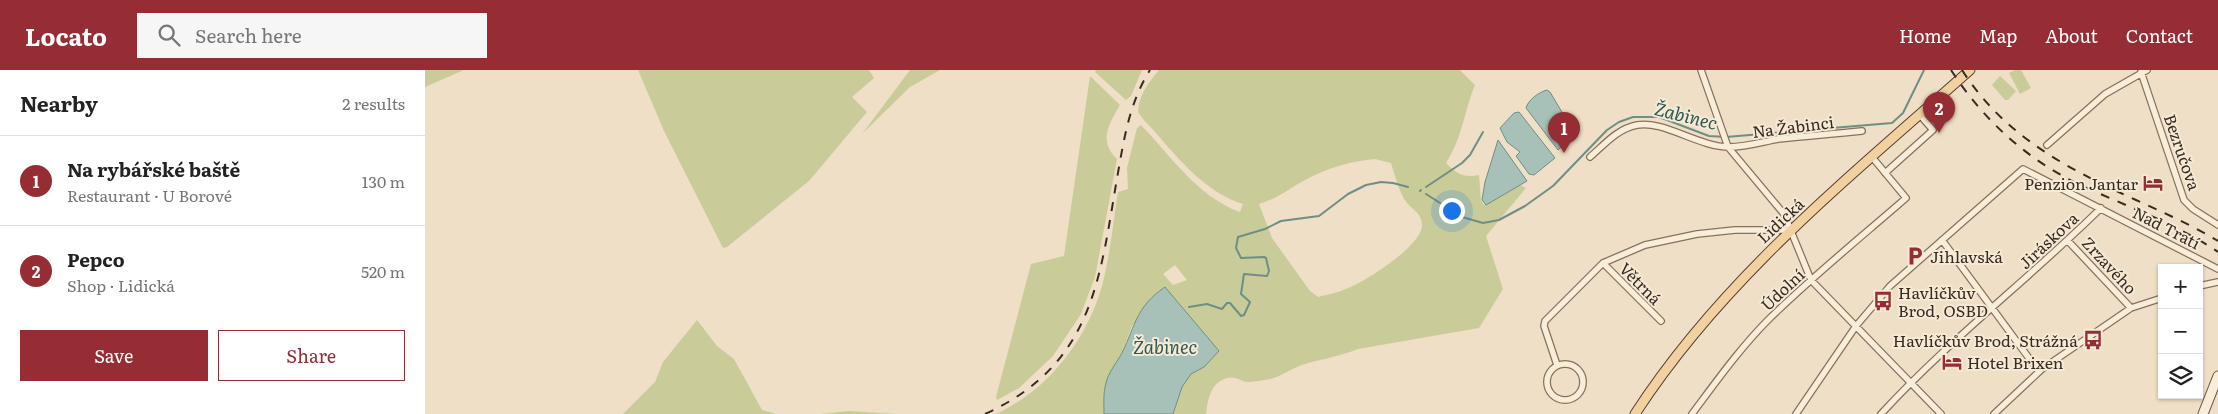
<!DOCTYPE html>
<html lang="en">
<head>
<meta charset="utf-8">
<style>
	:root { --surface:#fff; --page:#f6f6f6; --text:#222; --muted:#767676; --line:#e0e0e0; --accent:#962d34 }
	body { margin:0; font-family:Literata,serif; background:var(--page); color:var(--text) }
	.controls { position:absolute; right:15px; bottom:15px; display:grid; overflow:hidden; border-radius:0px; box-shadow:0 1px 4px #0004 }
	.controls button { width:45px; height:45px; display:grid; place-items:center; padding:0; border:0; border-bottom:1px solid var(--line); background:var(--surface); color:var(--text); font:25px sans-serif }
	.you { position:absolute; left:1026px; top:140px; width:18px; height:18px; margin:-12px; border:4px solid #fff; border-radius:50%; background:#1a73e8; box-shadow:0 0 0 8px #1a73e833 }
	.badge { display:grid; place-items:center; width:32px; height:32px; border-radius:50%; background:var(--accent); color:#fff; font-size:16px; font-weight:700 }
	.pin { position:absolute; translate:-50% -41px; filter:drop-shadow(0 1px 2px #0008) }
	.pin::after { content:''; position:absolute; top:26px; width:18px; height:15px; background:inherit; clip-path:polygon(0 0,100% 0,50% 100%) }
	.list { margin:0; padding:0; list-style:none }
	h2 { display:flex; justify-content:space-between; align-items:center; height:65px; margin:0; padding:0 20px; font-size:21px }
	h2 small { font-size:16px; font-weight:400; color:var(--muted) }
	.list li { display:grid; grid-template-columns:32px 1fr auto; gap:15px; align-items:center; box-sizing:border-box; height:90px; padding:0 20px; border-top:1px solid var(--line) }
	.list b { display:block; font-size:19px; white-space:nowrap }
	.list p { margin:0; font-size:16px; white-space:nowrap; color:var(--muted) }
	.list em { font-size:16px; font-style:normal; color:var(--muted) }
	.actions { display:flex; gap:10px; padding:15px 20px }
	.actions a { flex:1; padding:11px 0; border:1px solid var(--accent); border-radius:0px; text-align:center; font-size:18px; color:var(--accent) }
	.actions .main { background:var(--accent); color:#fff }
	.icon { flex:none; width:28px; height:28px; fill:none; stroke:currentColor; stroke-width:2; stroke-linecap:round; stroke-linejoin:round }
	.map { position:relative; flex:none; width:1793px; height:344px; overflow:hidden }
	header { display:flex; align-items:center; gap:30px; box-sizing:border-box; height:70px; padding:0 25px; background:var(--accent); color:#fff }
	header strong { font-size:24px }
	nav { display:flex; gap:28px; margin-inline-start:auto; font-size:18px }
	.search { width:350px; height:45px; background:var(--page); display:flex; align-items:center; gap:12px; box-sizing:border-box; padding:0 18px; border-radius:0px; color:var(--muted); font-size:19px }
	main { display:flex }
	aside { flex:1; background:var(--surface) }
	.map>svg:first-child { display:block }
</style>
</head>
<body>
<header>
<strong>Locato</strong>
<div class="search"><svg class="icon" aria-label="search" viewBox="0 0 24 24"><circle cx="10" cy="10" r="6"/><path d="M15 15l6 6"/></svg>Search here</div>
<nav><a>Home</a><a>Map</a><a>About</a><a>Contact</a></nav>
</header>
<main>
<aside>
<h2>Nearby<small>2 results</small></h2>
<ul class="list">
<li><span class="badge">1</span><div><b>Na rybářské baště</b><p>Restaurant · U Borové</p></div><em>130 m</em></li>
<li><span class="badge">2</span><div><b>Pepco</b><p>Shop · Lidická</p></div><em>520 m</em></li>
</ul>
<div class="actions"><a class="main">Save</a><a>Share</a></div>
</aside>
<div class="map">
<svg width="1793" height="344" viewBox="0 0 1793 344">
	<rect width="100%" height="100%" fill="#eedfc6"/>
	<!-- green -->
	<path fill="#c9cc99" fill-rule="evenodd" d="M0,0h39l-39,17z
		M213,0h231l5,8 -22,19 15,15 -58,69 -82,66 -4,1 -59,-117z
		M485,0h30l-30,17 -48,47z
		M671,0h46l-11,26 -5,4 -31,-28z
		M734,0h301l15,15c-11,27 -13,54 -29,78 11,11 18,15 33,12l2,26 3,4 36,-20 6,3 -40,48 17,53 -24,39 -121,21c-19,8 -39,10 -59,17 -10,4 -19,11 -29,13 -6,1 -16,3 -23,3 -10,-2 -13,-8 -25,-2 -13,7 -14,22 -16,34h-33l9,-27 9,-13 13,-7 15,-16 -54,-64 -33,39 -9,24 -17,33 -2,31h-108c52,-24 90,-73 106,-128 8,-30 11,-63 16,-94l10,-3 -1,-21 10,-40 4,-3c30,31 57,72 99,87l3,-8c-36,-11 -63,-43 -87,-71 -6,-7 -13,-13 -18,-21 1,-17 10,-29 21,-42zM950,89l16,4c4,12 8,30 16,40 6,7 14,10 15,21 2,20 -51,53 -67,61 -12,6 -24,9 -37,12l-8,-6 -38,-53 -13,-34c22,-7 29,-15 48,-25 21,-11 44,-18 68,-20zM750,195l12,15 -14,5 -10,-11z
		M1590,0h6l10,18 -11,6 -11,-21z
		M665,6l30,29c-11,19 -22,36 -3,54l-22,118 -14,37 -28,42 -34,32 -22,12 -1,-3 35,-133 33,-8z
		M1575,6l16,15 -8,9h-3l-13,-15z
		M272,250l20,26 17,13 28,51 15,4h-154l32,-32 8,-20z
		M424,341l48,3h-77z"/>
	<!-- water -->
	<path fill="#a7c1b8" stroke="#6e8f85" d="M1122,20l3,2 25,42 -17,16 -32,-42c2,-8 13,-16 21,-18z
		M1094,42l36,46 -21,17 -5,-1 -13,-18 4,-4 -13,-10 -7,-14 14,-15z
		M1073,70l29,41 -41,24 -4,-5 3,-18z
		M740,217l54,64 -15,16 -13,7 -9,13 -9,27h-69c0,-10 -1,-21 2,-31 2,-10 11,-21 16,-30 14,-29 14,-46 43,-66z"/>
	<g fill="none" stroke-linecap="round" stroke-linejoin="round">
		<!-- stream -->
		<path stroke="#6e8f85" stroke-width="2" d="M1001,117l36,-24 8,-8 13,-23
			M995,121l1,-1
			M1001,124l36,23 21,6 16,-3 26,-14 28,-20 54,-56 12,-8 14,-5h26l50,19 17,1 166,-14 11,-10 21,-43
			M764,237l18,-3 15,5 5,-6h3l11,13 3,-1 6,-13 -9,-8 3,-20 23,2 2,-5 -3,-13 -2,-1 -23,1 -5,-10 2,-11 27,-8 16,-8 38,-5 29,-22 18,-9 15,-3 12,1 15,4"/>
		<defs>
			<path id="street" d="M1276,0l27,77 56,67 27,66 130,134
				M1716,2l43,128 9,9 25,16
				M1622,75l58,-51 42,-24
				M1165,87c15,-13 27,-28 47,-32 26,-5 62,22 92,22 17,0 33,-5 49,-8 28,-3 56,-5 84,-8
				M1460,103l48,-43 -14,-16
				M1517,170l92,125 8,4
				M1643,171l63,67
				M1178,193l58,58
				M1774,216l19,-4
				M1122 312a18 18 0 1 1 36 0a18 18 0 1 1-36 0Z
				M1132,295l-13,-39 1,-5 58,-58 42,-18 52,-11 38,-4h56
				M1267,344c24,-32 48,-66 77,-95 44,-43 91,-81 137,-121l-34,-41
				M1371,344l60,-88 34,-40 133,-117 195,100
				M1456,344c68,-74 148,-135 220,-206
				M1569,344l48,-45 89,-61 31,-10"/>
			<path id="secondary" d="M1778,344l15,-38"/>
			<path id="primary" d="M1210,344c88,-136 215,-237 335,-344"/>
		</defs>
		<!-- street casing -->
		<use href="#street" stroke="#88715c" stroke-width="8"/>
		<!-- secondary casing -->
		<use href="#secondary" stroke="#6a523f" stroke-width="11"/>
		<!-- primary casing -->
		<use href="#primary" stroke="#563f30" stroke-width="11"/>
		<!-- street -->
		<use href="#street" stroke="#f8edd9" stroke-width="5.5"/>
		<!-- secondary -->
		<use href="#secondary" stroke="#f8edd9" stroke-width="9"/>
		<!-- primary -->
		<use href="#primary" stroke="#f0d19f" stroke-width="9"/>
		<!-- rail -->
		<path stroke="#392a1f" stroke-width="2" stroke-dasharray="9 9" stroke-linecap="butt" d="M1526,0c31,48 72,86 123,112 48,23 100,40 144,70
			M1537,0c42,66 106,99 174,130 28,13 56,25 82,41
			M560,344c112,-51 115,-141 134,-247 6,-34 12,-67 31,-97"/>
	</g>
	<!-- icons -->
	<defs>
		<symbol id="hotel-bare" viewBox="-9 -9 18 18"><path d="M-6-4.5h1.5V1H6V5H4.5V3h-9V5H-6ZM-4 0a1.8 1.8 0 1 1 3.6 0ZM.5 0V-2.5h3Q6-2.5 6 0Z" fill="#962d34" stroke="#f5ead5" stroke-width="2.5" paint-order="stroke"/></symbol>
		<symbol id="parking-bare" viewBox="-9 -9 18 18"><path d="M-3.5-5.5H1a3.5 3.5 0 0 1 0 7H-1V5.5H-3.5ZM-1-3.4V-.6H.8a1.4 1.4 0 0 0 0-2.8Z" fill="#962d34" stroke="#f5ead5" stroke-width="2.5" paint-order="stroke"/></symbol>
		<symbol id="bus-bare" viewBox="-9 -9 18 18"><path d="M-5-6H5V4H4V6H2V4H-2V6H-4V4H-5ZM-3.5-4V0h7V-4ZM-3.5 1.2v1.5H-2V1.2ZM2 1.2v1.5H3.5V1.2Z" fill="#962d34" stroke="#f5ead5" stroke-width="2.5" paint-order="stroke"/></symbol>
	</defs>
	<g fill-rule="evenodd">
		<use href="#hotel-bare" x="1714" y="99" width="28" height="28"/>
		<use href="#parking-bare" x="1476" y="172" width="28" height="28"/>
		<use href="#bus-bare" x="1444" y="217" width="28" height="28"/>
		<use href="#bus-bare" x="1654" y="256" width="28" height="28"/>
		<use href="#hotel-bare" x="1513" y="278" width="28" height="28"/>
	</g>
	<g text-anchor="middle" dominant-baseline="central" stroke-width="4" stroke-linejoin="round" paint-order="stroke">
		<!-- street labels -->
		<g font-size="16" fill="#392a1f" stroke="#f5ead5">
			<text transform="translate(1368 56) rotate(-7)">Na Žabinci</text>
			<text transform="translate(1758 82) rotate(71)">Bezručova</text>
			<text transform="translate(1355 150) rotate(-43)">Lidická</text>
			<text transform="translate(1742 157) rotate(27)">Nad Tratí</text>
			<text transform="translate(1623 170) rotate(-43)">Jiráskova</text>
			<text transform="translate(1685 195) rotate(47)">Zrzavého</text>
			<text transform="translate(1216 213) rotate(45)">Větrná</text>
			<text transform="translate(1357 219) rotate(-43)">Údolní</text>
		</g>
		<!-- poi labels -->
		<g font-size="16" fill="#392a1f" stroke="#f5ead5" text-anchor="start">
			<text x="1713" y="113" text-anchor="end">Penzion Jantar</text>
			<text x="1505" y="186">Jihlavská</text>
			<text x="1473" y="222">Havlíčkův<tspan x="1473" dy="18">Brod, OSBD</tspan></text>
			<text x="1653" y="270" text-anchor="end">Havlíčkův Brod, Strážná</text>
			<text x="1542" y="292">Hotel Brixen</text>
		</g>
		<!-- water labels -->
		<g font-size="18" font-style="italic" fill="#2f5853" stroke="#f5ead5">
			<text transform="translate(1261 45) rotate(14)">Žabinec</text>
			<text x="740" y="276">Žabinec</text>
		</g>
	</g>
</svg>
<div class="controls">
<button>+</button>
<button>−</button>
<button><svg class="icon" aria-label="layers" viewBox="0 0 24 24"><path d="M12 4l9 5-9 5-9-5zM3 14l9 5 9-5"/></svg></button>
</div>
<div class="you"></div>
<div class="pin badge" style="left:1139px;top:83px">1</div>
<div class="pin badge" style="left:1514px;top:63px">2</div>
</div>
</main>
</body>
</html>
